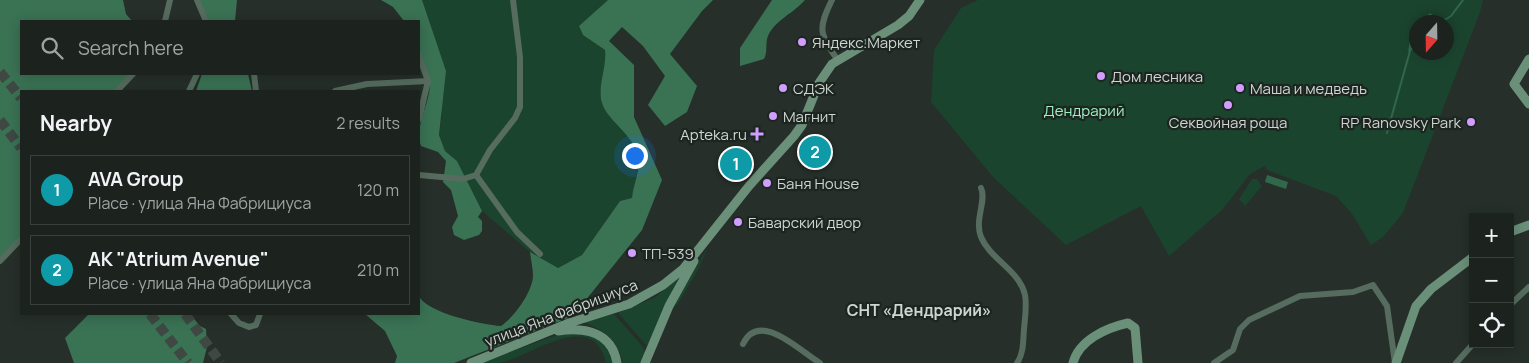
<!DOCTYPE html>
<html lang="en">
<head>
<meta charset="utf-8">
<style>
	:root { --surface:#1c231f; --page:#252b28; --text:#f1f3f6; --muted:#a0a4a4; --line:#3a403d; --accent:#d19dfe }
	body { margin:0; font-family:Manrope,sans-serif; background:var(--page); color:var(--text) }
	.controls { position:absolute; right:15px; bottom:15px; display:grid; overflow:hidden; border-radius:0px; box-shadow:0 2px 12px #0003 }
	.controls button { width:45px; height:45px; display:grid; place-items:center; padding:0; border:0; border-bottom:1px solid var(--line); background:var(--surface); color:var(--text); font:25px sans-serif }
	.compass { position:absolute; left:1409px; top:15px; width:45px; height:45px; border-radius:50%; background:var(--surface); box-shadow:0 2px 12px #0003; rotate:200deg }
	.you { position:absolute; left:634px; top:155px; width:18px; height:18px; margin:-12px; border:4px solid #fff; border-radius:50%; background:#1a73e8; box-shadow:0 0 0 8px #1a73e833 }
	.badge { display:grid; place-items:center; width:32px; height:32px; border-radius:50%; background:var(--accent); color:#fff; font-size:16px; font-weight:700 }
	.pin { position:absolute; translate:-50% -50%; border:2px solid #fff; box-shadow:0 1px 5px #0006 }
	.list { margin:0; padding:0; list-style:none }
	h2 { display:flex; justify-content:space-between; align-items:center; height:65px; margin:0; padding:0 20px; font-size:21px }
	h2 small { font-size:16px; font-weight:400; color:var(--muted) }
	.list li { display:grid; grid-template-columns:32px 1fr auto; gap:15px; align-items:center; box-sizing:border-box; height:70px; margin:0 10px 10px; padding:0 10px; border:1px solid var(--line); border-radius:0px }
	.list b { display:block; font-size:19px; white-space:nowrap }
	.list p { margin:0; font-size:16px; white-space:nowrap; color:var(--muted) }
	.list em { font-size:16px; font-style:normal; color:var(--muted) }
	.icon { flex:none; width:28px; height:28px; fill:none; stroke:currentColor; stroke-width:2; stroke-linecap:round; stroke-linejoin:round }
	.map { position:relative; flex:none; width:1529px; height:363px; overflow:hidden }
	.search { position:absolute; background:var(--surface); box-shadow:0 2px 12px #0003; left:20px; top:20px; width:400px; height:55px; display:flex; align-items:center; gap:12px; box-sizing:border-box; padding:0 18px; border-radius:0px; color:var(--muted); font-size:19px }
	.panel { position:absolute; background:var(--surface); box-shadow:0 2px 12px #0003; left:20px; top:90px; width:400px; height:225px; border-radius:0px }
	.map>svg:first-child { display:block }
</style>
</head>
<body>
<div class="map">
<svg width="1529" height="363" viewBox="0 0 1529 363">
	<rect width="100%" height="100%" fill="#262f29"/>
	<!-- green -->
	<path fill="#1b442f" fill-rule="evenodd" d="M422,0h186l-29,26 4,9 22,15 1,12 -6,31 10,23 21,22 8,25 -7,35 -12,3 -38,54 -25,13 -27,-16 -48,-41 -25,-50 -12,-10 -6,-16 3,-20z
		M978,0h505l-3,12 -77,201 -20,24 -12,8 -19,-31 -16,-18 -69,-26 -2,-4 -15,8 -27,35 -54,47 -28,-50 -75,39 -73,-68 -62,-75 3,-52 27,-42zM1416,22h30v30h-30z
		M1252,179h5l5,7 -17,20 -6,-7z
		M709,245l-11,25 -21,35 -2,-1z
		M681,274l-34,72 -1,-1 -28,-32 38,-16z
		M614,314l29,33 2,5 -5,11h-17c-5,-23 -19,-34 -41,-41z
		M570,333c23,1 37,8 43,30h-7c-12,-56 -75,-7 -106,0 -6,0 -14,0 -20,0l71,-26z"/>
	<!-- forest -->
	<path fill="#3a7254" d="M0,0h123l3,14 6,7h-111v53h109l-16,17h-93v149l-21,20z
		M199,0h38l-2,21h-26z
		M381,0h41l24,71 -7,64 6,16 12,10 25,50 -4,6 4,4v10l-3,4 -15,5 -10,-5 -2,-8 6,-11 -7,-26 -8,-8 3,-21 -8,-9 -17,-6c-7,-20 8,-40 9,-61 0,-12 -7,-21 -11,-33 -2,-9 0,-21 0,-31h-15l-11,-14z
		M608,0h105l-11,11 -32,43 27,32 -10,26 -22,14 -17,-21 17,-29 -22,-30 -21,-19 -13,14 25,24v52l28,63 -20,50 -69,86 -119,47h-59l2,-7 -12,-25 -20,-17h54v-18c8,17 64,29 82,30 13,-9 31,-33 32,-50 0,-7 -2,-16 -3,-24l28,16 24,-13 38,-54 12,-3c1,-11 6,-23 7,-34 2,-25 -31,-41 -37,-61 -5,-17 5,-35 3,-53l-22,-15 -4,-9z
		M772,0h33c-11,13 -30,20 -37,36 -3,7 0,16 -4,23l-24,7v-18z
		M202,74h46l4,17h-56z
		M89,314h101l10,12 6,3 1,18 -4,16h-129l-9,-25z"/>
	<!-- water -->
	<path fill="#2f684a" d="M1430,13l11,9h-19z
		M1416,30v18l-8,4 2,-12z
		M1267,175l21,7 -2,7 -21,-7z"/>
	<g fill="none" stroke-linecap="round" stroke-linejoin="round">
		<!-- stream -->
		<path stroke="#2f684a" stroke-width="2" d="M1441,22l10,-6 12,-16
			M1387,133l23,-82"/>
		<!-- primary-tunnel -->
		<path stroke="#3f4842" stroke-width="10" stroke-dasharray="10 5" stroke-linecap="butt" d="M0,72l21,26
			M0,120l21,28
			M150,314l38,49
			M185,314l36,49"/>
		<!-- street -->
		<path stroke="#556c5e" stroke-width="6" d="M197,0l9,21
			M513,0l7,57v50l-5,11 -25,32 -14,25 41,57 23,22
			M832,0c-14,28 -13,34 5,59
			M165,21l5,-21
			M419,56l9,25 -9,38
			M254,74l2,17
			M117,91l16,-17
			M189,91l8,-17
			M335,91l32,-7 61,-3
			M419,175l44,4 13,-4
			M981,188c6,12 -7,32 0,49 9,22 39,34 44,58 2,11 0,23 -1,34 -1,11 0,24 -7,34
			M0,261l21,-22
			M1510,305l19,-18
			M231,314l8,9 10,4 7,-2 4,-11
			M743,344c16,-35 58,8 77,19
			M1214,363l19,-13 7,-21 9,-9 51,-24 53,-4 20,-7 14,21 8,57
			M1456,363l17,-19"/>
		<!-- secondary -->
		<path stroke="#6b907a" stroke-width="9" d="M1529,59l-15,25 15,20
			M1510,232l19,-7
			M558,331c27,-4 54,1 59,32
			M471,363l98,-40 60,-19 34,-19 20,-16 66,-83 45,-50 8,-11 17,-42 13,-19 66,-39 11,-9 11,-16
			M645,363l24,-57 25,-45
			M1073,363c6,-23 33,-35 55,-40l7,5 3,35
			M1396,363l20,-57 15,-17 42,-32"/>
	</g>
	<!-- markers -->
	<g fill="#d19dfe" stroke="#1c2520" stroke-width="2">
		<circle cx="802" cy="42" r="5"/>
		<circle cx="1101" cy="76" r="5"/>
		<circle cx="783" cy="88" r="5"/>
		<circle cx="1240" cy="88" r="5"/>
		<circle cx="1228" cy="105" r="5"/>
		<circle cx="773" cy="116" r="5"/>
		<circle cx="1471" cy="122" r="5"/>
		<path d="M754.5 126.5h5v5h5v5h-5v5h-5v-5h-5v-5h5z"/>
		<circle cx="767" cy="183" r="5"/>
		<circle cx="738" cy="222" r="5"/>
		<circle cx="632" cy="253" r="5"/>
	</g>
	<g text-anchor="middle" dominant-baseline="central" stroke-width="4.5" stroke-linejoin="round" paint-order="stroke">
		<!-- poi labels -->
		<g font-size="15" fill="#cfd5d1" stroke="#1c2520" text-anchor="start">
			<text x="812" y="42">Яндекс.Маркет</text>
			<text x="1111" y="76">Дом лесника</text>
			<text x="793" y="88">СДЭК</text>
			<text x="1250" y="88">Маша и медведь</text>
			<text x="783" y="116">Магнит</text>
			<text x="1228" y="122" text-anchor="middle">Секвойная роща</text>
			<text x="1461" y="122" text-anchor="end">RP Ranovsky Park</text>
			<text x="747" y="134" text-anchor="end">Apteka.ru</text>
			<text x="777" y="183">Баня House</text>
			<text x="748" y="222">Баварский двор</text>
			<text x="642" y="253">ТП-539</text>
		</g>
		<!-- park labels -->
		<g font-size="15" fill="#9bf1c0" stroke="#1c2520">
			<text x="1084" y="110">Дендрарий</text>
		</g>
		<!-- street labels -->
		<g font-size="15" fill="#cfd5d1" stroke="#1c2520">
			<text transform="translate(561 313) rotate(-21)">улица Яна Фабрициуса</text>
		</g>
		<!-- neighbourhood labels -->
		<g font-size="16" font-weight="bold" fill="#cfd5d1" stroke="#1c2520">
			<text x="919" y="310">СНТ «Дендрарий»</text>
		</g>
	</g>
</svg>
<div class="controls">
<button>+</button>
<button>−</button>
<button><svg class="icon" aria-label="locate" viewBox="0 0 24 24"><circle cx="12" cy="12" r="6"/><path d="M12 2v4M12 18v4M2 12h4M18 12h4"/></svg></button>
</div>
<svg class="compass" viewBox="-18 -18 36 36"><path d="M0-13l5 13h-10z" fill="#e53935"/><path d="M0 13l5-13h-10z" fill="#a0a4a4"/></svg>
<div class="you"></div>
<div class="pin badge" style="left:736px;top:164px;background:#0f9aa8">1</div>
<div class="pin badge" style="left:815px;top:152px;background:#0f9aa8">2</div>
<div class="search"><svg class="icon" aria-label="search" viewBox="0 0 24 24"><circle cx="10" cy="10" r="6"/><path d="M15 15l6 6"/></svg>Search here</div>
<section class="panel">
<h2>Nearby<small>2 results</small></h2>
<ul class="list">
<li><span class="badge" style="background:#0f9aa8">1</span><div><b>AVA Group</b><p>Place · улица Яна Фабрициуса</p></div><em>120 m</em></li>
<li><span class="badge" style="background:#0f9aa8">2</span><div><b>АК &quot;Atrium Avenue&quot;</b><p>Place · улица Яна Фабрициуса</p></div><em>210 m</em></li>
</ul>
</section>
</div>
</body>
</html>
